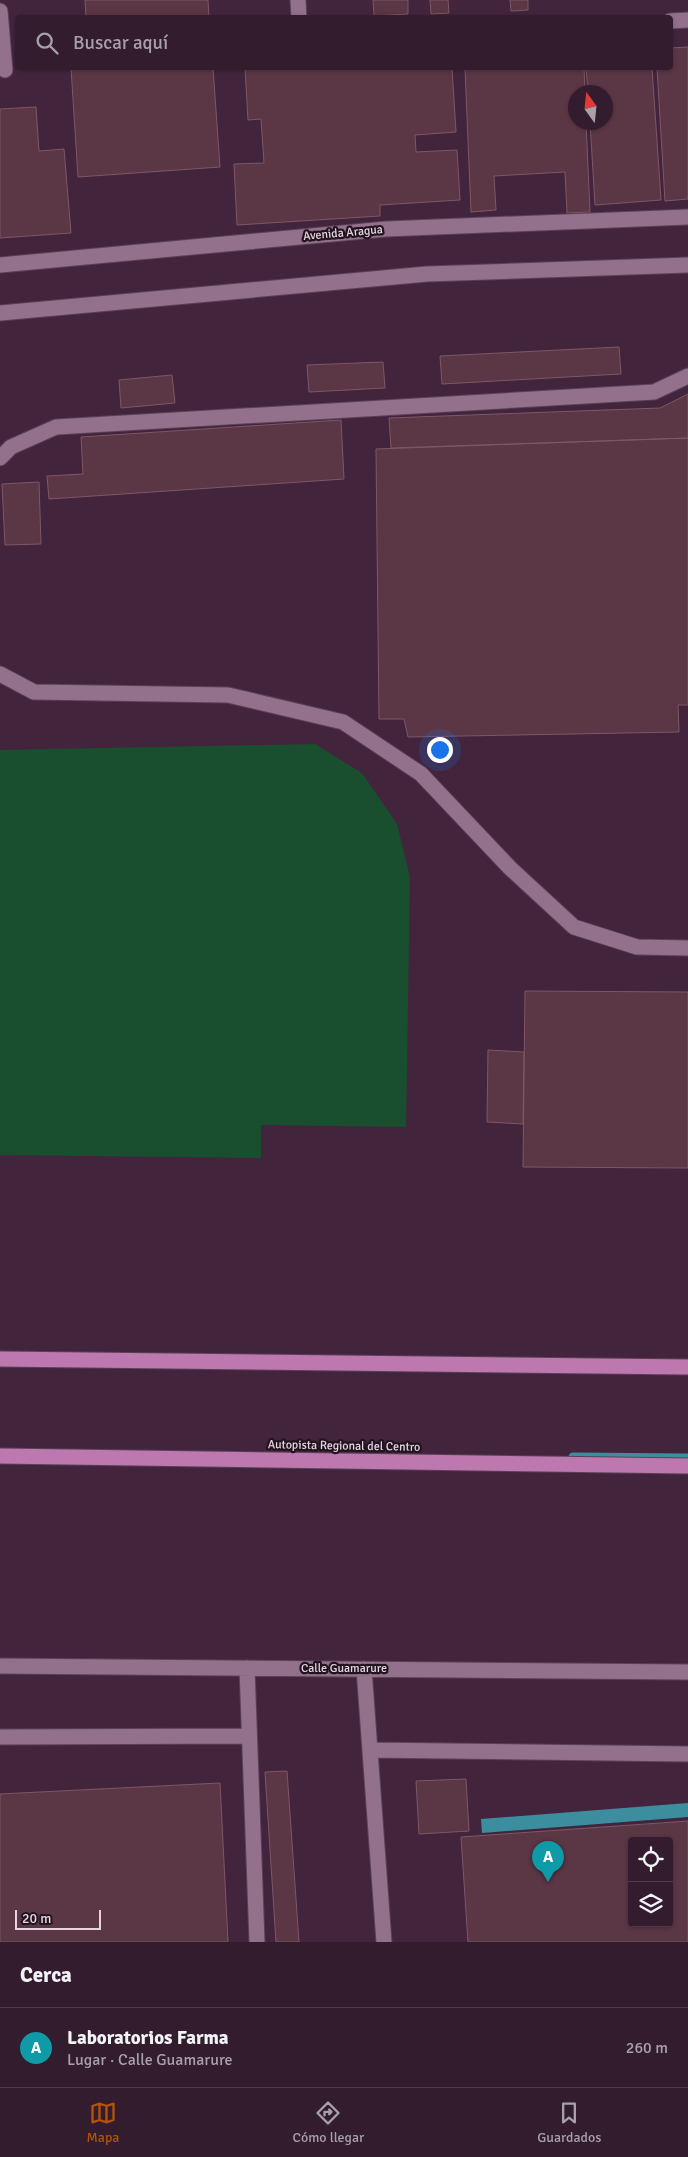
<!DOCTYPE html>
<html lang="es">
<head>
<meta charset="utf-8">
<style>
	:root { --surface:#321c2e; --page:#3a2536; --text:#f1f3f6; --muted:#a8a1aa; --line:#4d3a4a; --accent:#b45309 }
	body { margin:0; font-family:Signika,sans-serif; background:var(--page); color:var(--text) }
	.controls { position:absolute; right:15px; bottom:15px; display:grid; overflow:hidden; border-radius:5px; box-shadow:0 1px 4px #0004 }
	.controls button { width:45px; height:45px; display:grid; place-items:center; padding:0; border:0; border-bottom:1px solid var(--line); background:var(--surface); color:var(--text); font:25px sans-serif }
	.compass { position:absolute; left:568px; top:85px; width:45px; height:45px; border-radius:50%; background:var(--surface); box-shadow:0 1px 4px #0004; rotate:345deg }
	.scale { position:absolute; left:15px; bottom:12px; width:86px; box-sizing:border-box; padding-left:5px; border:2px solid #e7d4e3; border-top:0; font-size:14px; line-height:18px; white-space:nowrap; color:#e7d4e3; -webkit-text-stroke:4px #21141e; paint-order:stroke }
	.you { position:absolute; left:439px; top:749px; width:18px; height:18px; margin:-12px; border:4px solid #fff; border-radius:50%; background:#1a73e8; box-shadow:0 0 0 8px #1a73e833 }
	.badge { display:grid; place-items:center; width:32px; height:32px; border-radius:50%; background:var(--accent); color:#fff; font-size:16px; font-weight:700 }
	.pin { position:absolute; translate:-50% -41px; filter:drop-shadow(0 1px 2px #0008) }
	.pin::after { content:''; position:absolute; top:26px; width:18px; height:15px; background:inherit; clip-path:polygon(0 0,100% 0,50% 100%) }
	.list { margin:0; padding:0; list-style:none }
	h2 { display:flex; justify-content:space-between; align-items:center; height:65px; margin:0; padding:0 20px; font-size:21px }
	h2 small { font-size:16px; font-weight:400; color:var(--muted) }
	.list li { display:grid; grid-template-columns:32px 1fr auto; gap:15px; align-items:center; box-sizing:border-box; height:80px; padding:0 20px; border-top:1px solid var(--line) }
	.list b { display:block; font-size:19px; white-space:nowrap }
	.list p { margin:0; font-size:16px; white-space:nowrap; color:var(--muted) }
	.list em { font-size:16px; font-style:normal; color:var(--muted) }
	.icon { flex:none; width:28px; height:28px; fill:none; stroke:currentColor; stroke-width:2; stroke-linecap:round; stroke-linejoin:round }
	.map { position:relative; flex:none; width:688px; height:1942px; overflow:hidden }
	.search { position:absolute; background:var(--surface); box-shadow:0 1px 4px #0004; left:15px; right:15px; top:15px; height:55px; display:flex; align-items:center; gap:12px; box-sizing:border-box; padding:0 18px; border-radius:5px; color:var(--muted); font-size:19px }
	.sheet { height:145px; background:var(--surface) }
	nav { display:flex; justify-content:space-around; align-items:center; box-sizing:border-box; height:70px; border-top:1px solid var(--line); background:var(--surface); font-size:14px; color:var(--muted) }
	nav a { display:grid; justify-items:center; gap:2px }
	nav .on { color:var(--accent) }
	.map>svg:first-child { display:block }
</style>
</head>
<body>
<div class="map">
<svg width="688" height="1942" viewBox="0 0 688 1942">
	<rect width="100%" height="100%" fill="#42253d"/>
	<!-- green -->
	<path fill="#194e2f" d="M315,744l47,29 35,51 13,53 -4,250 -145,-2v33l-261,-3v-405z"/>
	<!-- water -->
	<path fill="#3c8e9f" d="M688,1803v14l-206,16 -1,-14z"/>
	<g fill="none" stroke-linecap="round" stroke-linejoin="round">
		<!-- stream -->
		<path stroke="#3c8e9f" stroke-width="9" d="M573,1457l115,1"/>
	</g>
	<!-- building -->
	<path fill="#5b3645" stroke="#7f5767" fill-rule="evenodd" d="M85,0h123l1,18h-123z
		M373,0h35v14l-34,2z
		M430,0h18l1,13 -18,1z
		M510,0h18v10l-17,1z
		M688,47v152l-23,2 -8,-133h13v-20z
		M71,68h142l7,99 -142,10z
		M245,68h207l4,64 -41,3 1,17 41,-2 3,50 -80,5v11l-143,9 -3,-61 30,-1 -3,-44 -13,1z
		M465,68h119l1,24h-9v30h10l4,90 -23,1 -2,-41 -71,4 2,34 -25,2z
		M586,68h66l9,132 -66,5 -5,-83h16v-30h-18z
		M36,107l3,44 25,-2 7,84 -71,5v-129z
		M619,347l2,27 -179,10 -2,-28z
		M383,362l2,26 -76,4 -2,-27z
		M172,375l3,28 -54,5 -2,-28z
		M688,394v44l-297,10 -2,-30 271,-10z
		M341,420l3,59 -295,20 -2,-23 36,-2 -2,-37z
		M688,438v267h-10l1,27 -271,5 -4,-18h-25l-3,-270z
		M39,482l2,62 -36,1 -3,-61z
		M525,991l163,1v176l-165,-1z
		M488,1050l36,2 -1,72 -36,-2z
		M287,1771l12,171h-23l-11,-170z
		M466,1779l3,52 -50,3 -3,-53z
		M220,1783l8,159h-228v-148z
		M688,1821v121h-220l-7,-105zM632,1841h37v82h-37z"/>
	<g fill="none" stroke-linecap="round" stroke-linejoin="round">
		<defs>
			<path id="minor" d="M298,0l1,18
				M0,11l5,59
				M670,21l18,-1
				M0,265l386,-36 302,-12
				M0,313l427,-39 261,-9
				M0,458l11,-11 45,-20 598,-35 34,-16
				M0,674l34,18 194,3 115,27 78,52 89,94 64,59 63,20 51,1
				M0,1666l688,6
				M247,1668l10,274
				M364,1669l20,273
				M0,1737l249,-1
				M370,1750l318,4"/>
			<path id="highway" d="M0,1359l688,8
				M0,1456l688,10"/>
		</defs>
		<!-- minor casing -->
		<use href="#minor" stroke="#5a4156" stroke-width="17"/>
		<!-- highway casing -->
		<use href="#highway" stroke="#5a4156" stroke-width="17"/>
		<!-- minor -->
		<use href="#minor" stroke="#93718c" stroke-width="15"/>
		<!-- highway -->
		<use href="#highway" stroke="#bd78b0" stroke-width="15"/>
	</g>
	<g text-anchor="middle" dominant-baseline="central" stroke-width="4.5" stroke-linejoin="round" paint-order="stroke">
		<!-- street labels -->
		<g font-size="12" fill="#e7d4e3" stroke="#21141e">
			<text transform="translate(343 233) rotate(-5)">Avenida Aragua</text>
			<text transform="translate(344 1446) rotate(1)">Autopista Regional del Centro</text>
			<text x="344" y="1668">Calle Guamarure</text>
		</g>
	</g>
</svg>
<div class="controls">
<button><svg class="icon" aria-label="locate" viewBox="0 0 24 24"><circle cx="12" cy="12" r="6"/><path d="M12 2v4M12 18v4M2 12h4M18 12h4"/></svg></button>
<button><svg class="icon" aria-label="layers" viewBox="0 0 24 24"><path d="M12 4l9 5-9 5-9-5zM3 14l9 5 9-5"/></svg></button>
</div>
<svg class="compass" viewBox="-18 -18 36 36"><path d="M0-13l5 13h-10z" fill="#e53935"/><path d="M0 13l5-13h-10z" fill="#a8a1aa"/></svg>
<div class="scale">20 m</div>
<div class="you"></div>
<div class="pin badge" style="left:548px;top:1882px;background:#0f9aa8">A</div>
<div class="search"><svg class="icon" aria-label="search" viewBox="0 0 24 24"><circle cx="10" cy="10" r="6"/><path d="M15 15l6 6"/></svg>Buscar aquí</div>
</div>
<section class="sheet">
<h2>Cerca<small></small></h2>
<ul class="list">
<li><span class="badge" style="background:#0f9aa8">A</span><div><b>Laboratorios Farma</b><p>Lugar · Calle Guamarure</p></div><em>260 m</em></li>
</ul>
</section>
<nav>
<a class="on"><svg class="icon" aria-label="map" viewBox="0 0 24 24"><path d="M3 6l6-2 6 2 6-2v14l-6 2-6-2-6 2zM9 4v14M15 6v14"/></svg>Mapa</a>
<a><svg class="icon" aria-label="directions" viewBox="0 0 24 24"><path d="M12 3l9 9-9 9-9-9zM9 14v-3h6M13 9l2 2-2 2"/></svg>Cómo llegar</a>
<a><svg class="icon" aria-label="saved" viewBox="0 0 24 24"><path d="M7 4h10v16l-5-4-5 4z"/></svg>Guardados</a>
</nav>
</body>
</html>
